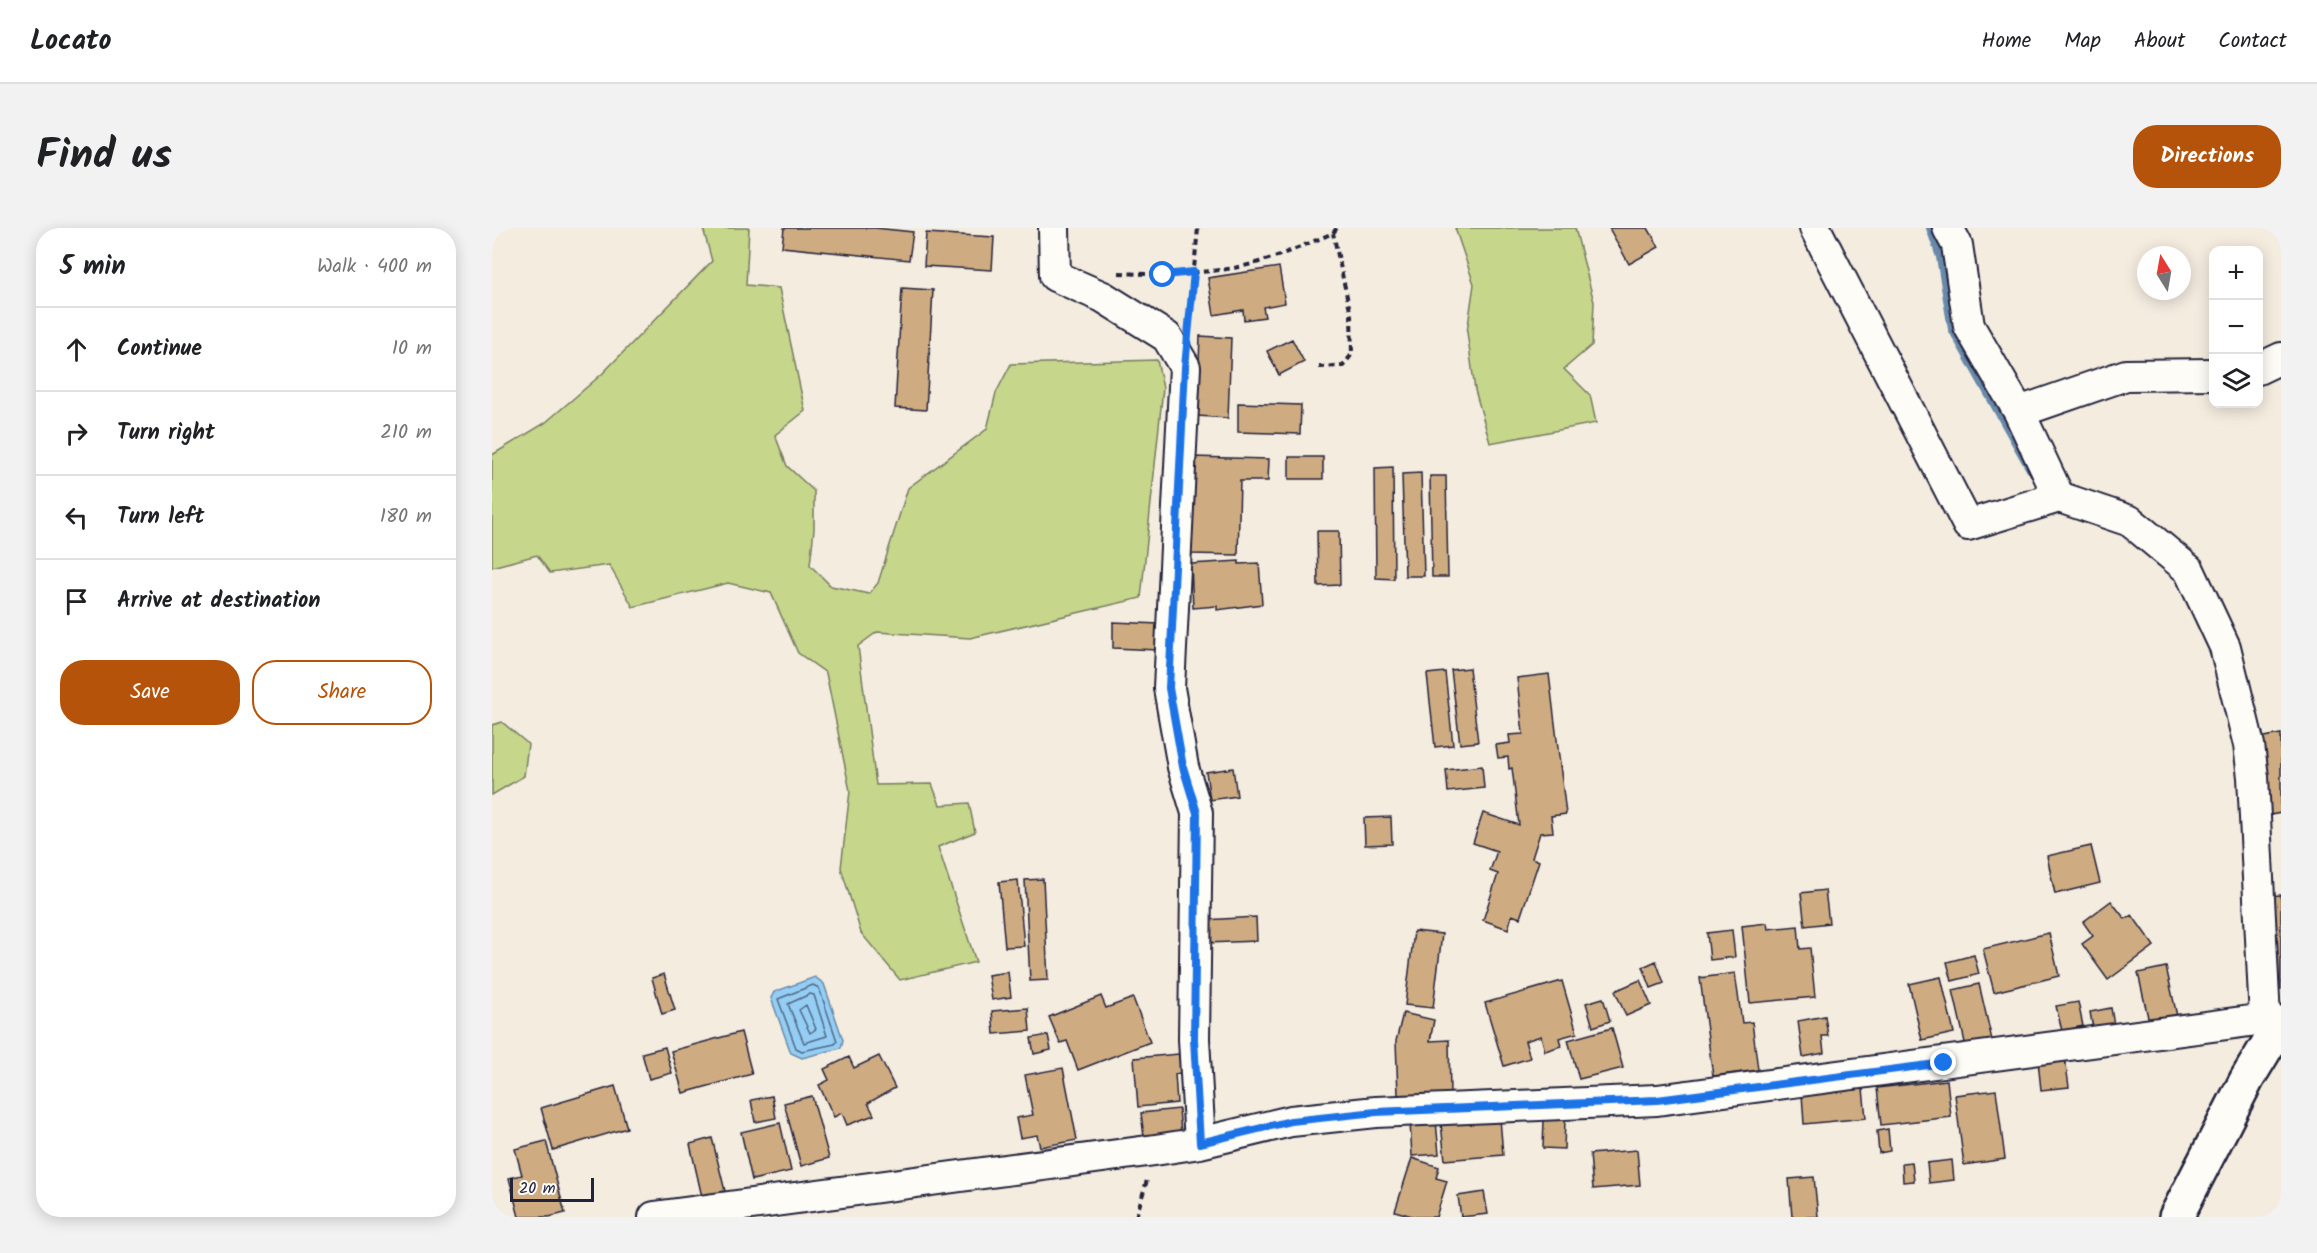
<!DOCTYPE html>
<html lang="en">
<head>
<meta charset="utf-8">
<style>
	:root { --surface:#fff; --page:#f2f2f2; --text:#202124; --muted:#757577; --line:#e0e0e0; --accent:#b45309 }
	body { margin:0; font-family:Kalam,sans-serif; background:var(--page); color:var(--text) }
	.controls { position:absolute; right:18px; top:18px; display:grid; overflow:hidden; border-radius:12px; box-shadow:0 3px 15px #0003 }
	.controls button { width:54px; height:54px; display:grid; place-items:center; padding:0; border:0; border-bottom:2px solid var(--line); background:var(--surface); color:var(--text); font:30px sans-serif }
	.compass { position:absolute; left:1645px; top:18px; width:54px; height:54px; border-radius:50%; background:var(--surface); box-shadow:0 3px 15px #0003; rotate:349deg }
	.scale { position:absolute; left:18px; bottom:15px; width:84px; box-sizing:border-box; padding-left:6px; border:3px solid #22223b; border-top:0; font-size:16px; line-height:21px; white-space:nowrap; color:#22223b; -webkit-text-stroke:4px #fdfcf7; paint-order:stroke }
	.stop { position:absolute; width:18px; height:18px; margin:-14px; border:4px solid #1a73e8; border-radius:50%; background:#fff }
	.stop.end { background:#1a73e8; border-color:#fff; box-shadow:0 2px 6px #0008 }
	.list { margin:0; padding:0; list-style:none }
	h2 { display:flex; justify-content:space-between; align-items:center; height:78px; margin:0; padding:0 24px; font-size:26px }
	h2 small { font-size:20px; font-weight:400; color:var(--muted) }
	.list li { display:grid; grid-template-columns:39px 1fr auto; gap:18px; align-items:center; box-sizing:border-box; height:84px; padding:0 24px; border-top:2px solid var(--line) }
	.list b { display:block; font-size:22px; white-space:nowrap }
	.list em { font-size:20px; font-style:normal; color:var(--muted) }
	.actions { display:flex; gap:12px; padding:18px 24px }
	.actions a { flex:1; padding:14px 0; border:2px solid var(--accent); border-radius:24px; text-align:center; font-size:21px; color:var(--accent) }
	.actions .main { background:var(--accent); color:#fff }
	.icon { flex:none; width:33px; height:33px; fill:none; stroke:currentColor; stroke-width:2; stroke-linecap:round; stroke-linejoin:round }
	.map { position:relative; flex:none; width:1789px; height:989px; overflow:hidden; border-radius:24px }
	header { display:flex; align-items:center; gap:36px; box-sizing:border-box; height:84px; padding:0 30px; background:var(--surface); border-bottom:2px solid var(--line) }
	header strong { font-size:28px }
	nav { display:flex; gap:33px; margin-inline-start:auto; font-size:21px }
	.intro { display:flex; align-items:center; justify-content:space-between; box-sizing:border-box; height:144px; padding:0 36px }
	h1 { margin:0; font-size:42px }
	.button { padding:15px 27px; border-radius:24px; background:var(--accent); color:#fff; font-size:21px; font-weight:700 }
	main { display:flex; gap:36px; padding:0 36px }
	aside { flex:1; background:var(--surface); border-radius:24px; box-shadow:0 3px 15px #0003 }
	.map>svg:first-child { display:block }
</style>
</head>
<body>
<header>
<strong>Locato</strong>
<nav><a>Home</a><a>Map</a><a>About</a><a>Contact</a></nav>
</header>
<div class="intro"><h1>Find us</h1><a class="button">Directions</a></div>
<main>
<aside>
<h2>5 min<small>Walk · 400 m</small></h2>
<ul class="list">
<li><svg class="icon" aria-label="ahead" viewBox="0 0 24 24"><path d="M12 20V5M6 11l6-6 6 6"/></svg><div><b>Continue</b></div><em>10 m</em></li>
<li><svg class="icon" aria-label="right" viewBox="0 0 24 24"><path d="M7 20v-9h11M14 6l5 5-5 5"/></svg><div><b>Turn right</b></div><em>210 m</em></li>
<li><svg class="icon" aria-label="left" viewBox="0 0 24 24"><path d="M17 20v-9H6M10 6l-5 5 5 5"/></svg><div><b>Turn left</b></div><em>180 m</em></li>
<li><svg class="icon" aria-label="arrive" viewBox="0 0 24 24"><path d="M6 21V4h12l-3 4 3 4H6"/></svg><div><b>Arrive at destination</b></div></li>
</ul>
<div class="actions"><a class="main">Save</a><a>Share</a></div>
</aside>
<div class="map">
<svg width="1789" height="989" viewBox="0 0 1789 989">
	<rect width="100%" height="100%" fill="#f4ecdf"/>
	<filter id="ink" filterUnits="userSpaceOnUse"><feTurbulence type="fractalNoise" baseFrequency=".0167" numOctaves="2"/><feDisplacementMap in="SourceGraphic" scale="12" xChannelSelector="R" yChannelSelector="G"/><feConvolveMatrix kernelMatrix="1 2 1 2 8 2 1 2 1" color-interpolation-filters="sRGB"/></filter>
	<g filter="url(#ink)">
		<!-- green -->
		<path fill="#c6d68a" stroke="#747c62" stroke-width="1.5" d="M211,0h46l-3,57 33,3 26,123 -30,24 12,31 27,25v38l-4,36 21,21 38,8 9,-11 30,-95 79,-59 9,-36 15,-29 146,-4 6,28 -22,210 -171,40 -93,-6 -19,14 18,139 56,-1 8,21 29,-2 6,29 -37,15 38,115 -76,18 -39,-47 -20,-65 9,-77 -24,-118 -28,-20 -27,-60 -43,-10 -95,24 -24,-42 -59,8 -13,-18 -45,12v-112l53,-32 57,-49 110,-113z
			M963,0h120l19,74 -2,43 -28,24 26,26 6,28 -106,20 -15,-53 -8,-58 7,-48z
			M10,494l26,22 -4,32 -32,19v-70z"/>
		<!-- water -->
		<path fill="#95cef4" stroke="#6789aa" stroke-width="1.5" d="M323,749l9,7 19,56 -2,8 -39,10 -11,-5 -20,-55 3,-6z"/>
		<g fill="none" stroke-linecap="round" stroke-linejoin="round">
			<!-- shore -->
			<path stroke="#506785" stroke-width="1.5" d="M321,757l6,3 18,53 -2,3 -33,7 -6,-3 -18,-49z
				M318,766l4,1 13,41 -23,7 -16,-39z
				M314,777l10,24 -6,4 -11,-23z"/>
			<!-- stream -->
			<path stroke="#6789aa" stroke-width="8" d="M1438,0l10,29 12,72 78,140"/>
		</g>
		<!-- building -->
		<path fill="#cfab81" stroke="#22223b" stroke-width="1.5" d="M292,0h91l38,4 -4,28 -127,-13z
			M1117,0h39l11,19 -30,17z
			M434,5l68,4 -2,33 -68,-4z
			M787,39l6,36 -22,4 2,10 -21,3 -1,-10 -29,5 -6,-37z
			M410,60l31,2 -7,120 -31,-2z
			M708,108l31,2 -3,80 -31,-2z
			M800,111l12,23 -25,13 -12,-24z
			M746,175l63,2 -1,29 -62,-2z
			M700,229l77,2 -1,22h-28l-2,74 -48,-1z
			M797,229h34v22h-34z
			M901,239l1,112 -18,-1 -1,-110z
			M929,245l3,103h-19l-3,-102z
			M938,248h16l2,101h-16z
			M825,303h22l1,54 -22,1z
			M747,333v3l20,-1 3,41 -45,6v-4l-24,2 -2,-44z
			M621,394l46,2 -1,26 -45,-2z
			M977,440l9,74 -18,2 -9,-74z
			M953,444l8,73 -18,2 -8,-73z
			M1057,446l17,140 -15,2 2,16 -13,1 -8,25 7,3 -19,57 -8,-3 -4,14 -25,-9 15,-46 -8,-3 7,-20 -24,-8 10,-30 36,12 -7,-57 -3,1 -1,-12 -10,1 -2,-13 14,-2 -1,-8 14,-1 -6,-56z
			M1789,506v79l-11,2 -12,-77z
			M990,538l2,22 -36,4 -2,-22z
			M741,540l4,28 -27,4 -4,-28z
			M899,589l1,27 -27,1 -1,-27z
			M1599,618l9,37 -45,11 -8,-38z
			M551,651l5,101 -18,1 -5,-101z
			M526,652l6,66 -19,1 -6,-65z
			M1333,662l4,33 -24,3 -4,-33z
			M1789,667v94h-4l-9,-93z
			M1619,673l14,18 7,-4 22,31 -46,34 -26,-36 11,-8 -10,-14z
			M764,689l1,24 -51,2 -1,-23z
			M1275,695l1,6 30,-3 2,23 10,-1 5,49 -65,6 -8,-77z
			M1240,702l3,27 -25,3 -3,-27z
			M922,703l28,3 -9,74 -28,-3z
			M1557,705l10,43 -65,16 -11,-43z
			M1482,727l5,19 -27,7 -5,-19z
			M1164,733l8,22 -13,5 -8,-21z
			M1674,739l11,49 -28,6 -11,-49z
			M516,744l3,25 -19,3 -4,-25z
			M1243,745l7,50 10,-1 6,48 -45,6 -13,-98z
			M172,746l11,36 -13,4 -10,-36z
			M1449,749l13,56 -32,7 -13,-56z
			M1148,752l11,25 -25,11 -11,-25z
			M1070,753l15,52 -18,5 2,8 -16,5 -4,-15 -16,5 5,17 -26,8 -19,-63z
			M1487,756l13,56 -26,7 -13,-57z
			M609,768l5,12 27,-10 17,44 -72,28 -11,-29 -7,2 -11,-26z
			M1111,770l7,23 -17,6 -7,-24z
			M1586,774l5,24 -21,5 -6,-25z
			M536,780l2,23 -36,3 -2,-23z
			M1619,780l3,17 -21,4 -3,-17z
			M911,785l31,7 -4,21 19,-1 1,54 -52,1 -2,-54z
			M1333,788l3,20h-6l2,17 -21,4 -5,-36z
			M1120,800l11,40 -44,11 -11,-39z
			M249,804l11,42 -69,19 -12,-42z
			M556,807l3,15 -17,4 -3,-16z
			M173,819l7,26 -23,6 -7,-26z
			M687,826l2,19 -6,1 2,29 -39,4 -4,-49z
			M387,828l16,32 -27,15 6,12 -27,10 -5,-12 -8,4 -15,-32 10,-5 -5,-11 25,-12 5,11z
			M1573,830l4,29 -28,3 -3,-29z
			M571,840l14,72 -37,7 -3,-12 -17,3 -4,-20 17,-3 -8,-40z
			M1455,852l4,37 -70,8 -4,-37z
			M123,858l12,42 -74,22 -12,-42z
			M1371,861l3,29 -62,6 -2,-30z
			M1504,862l9,69 -41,6 -9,-70z
			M280,868l4,22 -21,4 -4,-22z
			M320,868l17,62 -28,8 -17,-63z
			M687,881l2,24 -37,4 -3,-24z
			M1008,891l3,36 -58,5 -4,-36z
			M1052,892h21l-1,29 -21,-1z
			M944,893l3,33 -27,2 -2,-33z
			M288,895l11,48 -39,9 -11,-48z
			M1396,901l2,22 -11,2 -2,-22z
			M220,910l13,53 -23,6 -12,-53z
			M54,913l19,72 -16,4h-30l-10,-39 13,-3 -7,-26z
			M1145,922l3,35 -47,4 -3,-35z
			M920,930l27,9 -3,11 11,3 -11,36h-21l-20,-6z
			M1460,932l2,20 -25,3 -2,-20z
			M1420,934l2,19 -11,1 -1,-19z
			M1322,949l4,40h-26l-3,-38z
			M992,964l4,22 -27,3 -3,-21z"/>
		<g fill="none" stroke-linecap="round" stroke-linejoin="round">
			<defs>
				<path id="street" d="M562,0l1,48 48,21 64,40 18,30 -16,321 14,79 14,46 -3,226 6,104
					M1323,0l153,297 91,-28
					M1456,0l9,17 12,81 50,86 40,85 71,24 59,49 36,77 24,98 4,32 12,242
					M1766,141l23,-11
					M1527,184l107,-37 88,-1
					M162,989l501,-67 45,-7 91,-22 85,-9 281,-12 608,-81 14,4"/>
				<path id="secondary" d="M1684,989l71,-138 34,-56"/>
			</defs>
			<!-- street casing -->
			<use href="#street" stroke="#22223b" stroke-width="34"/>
			<!-- secondary casing -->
			<use href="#secondary" stroke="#22223b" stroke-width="38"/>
			<!-- path -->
			<path stroke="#22223b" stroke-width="4" stroke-dasharray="6 4.5" stroke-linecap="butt" d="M627,45c38,2 76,1 115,-5 34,-6 68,-22 99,-35l4,-5
				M697,91l9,-91
				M827,139l24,-1 9,-12 -1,-39 -18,-82
				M644,989l11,-37"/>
			<!-- street -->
			<use href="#street" stroke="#fdfcf7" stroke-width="30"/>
			<!-- secondary -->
			<use href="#secondary" stroke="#fdfcf7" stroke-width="33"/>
		</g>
	</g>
	<g fill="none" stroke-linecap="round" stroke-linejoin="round" filter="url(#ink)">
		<!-- route -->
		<path stroke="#1a73e8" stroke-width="8" d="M671,47l31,-3 -9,95 -16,321 14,79 14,46 -3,226 6,104 91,-22 85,-9 281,-12 287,-37"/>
	</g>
</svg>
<div class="controls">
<button>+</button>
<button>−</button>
<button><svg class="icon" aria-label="layers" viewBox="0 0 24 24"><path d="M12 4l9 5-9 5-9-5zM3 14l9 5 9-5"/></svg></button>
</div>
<svg class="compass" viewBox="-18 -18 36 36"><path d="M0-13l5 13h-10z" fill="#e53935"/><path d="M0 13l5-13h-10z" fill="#757577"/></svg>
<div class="scale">20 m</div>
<div class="stop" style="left:671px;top:47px"></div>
<div class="stop end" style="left:1452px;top:835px"></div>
</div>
</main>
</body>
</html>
